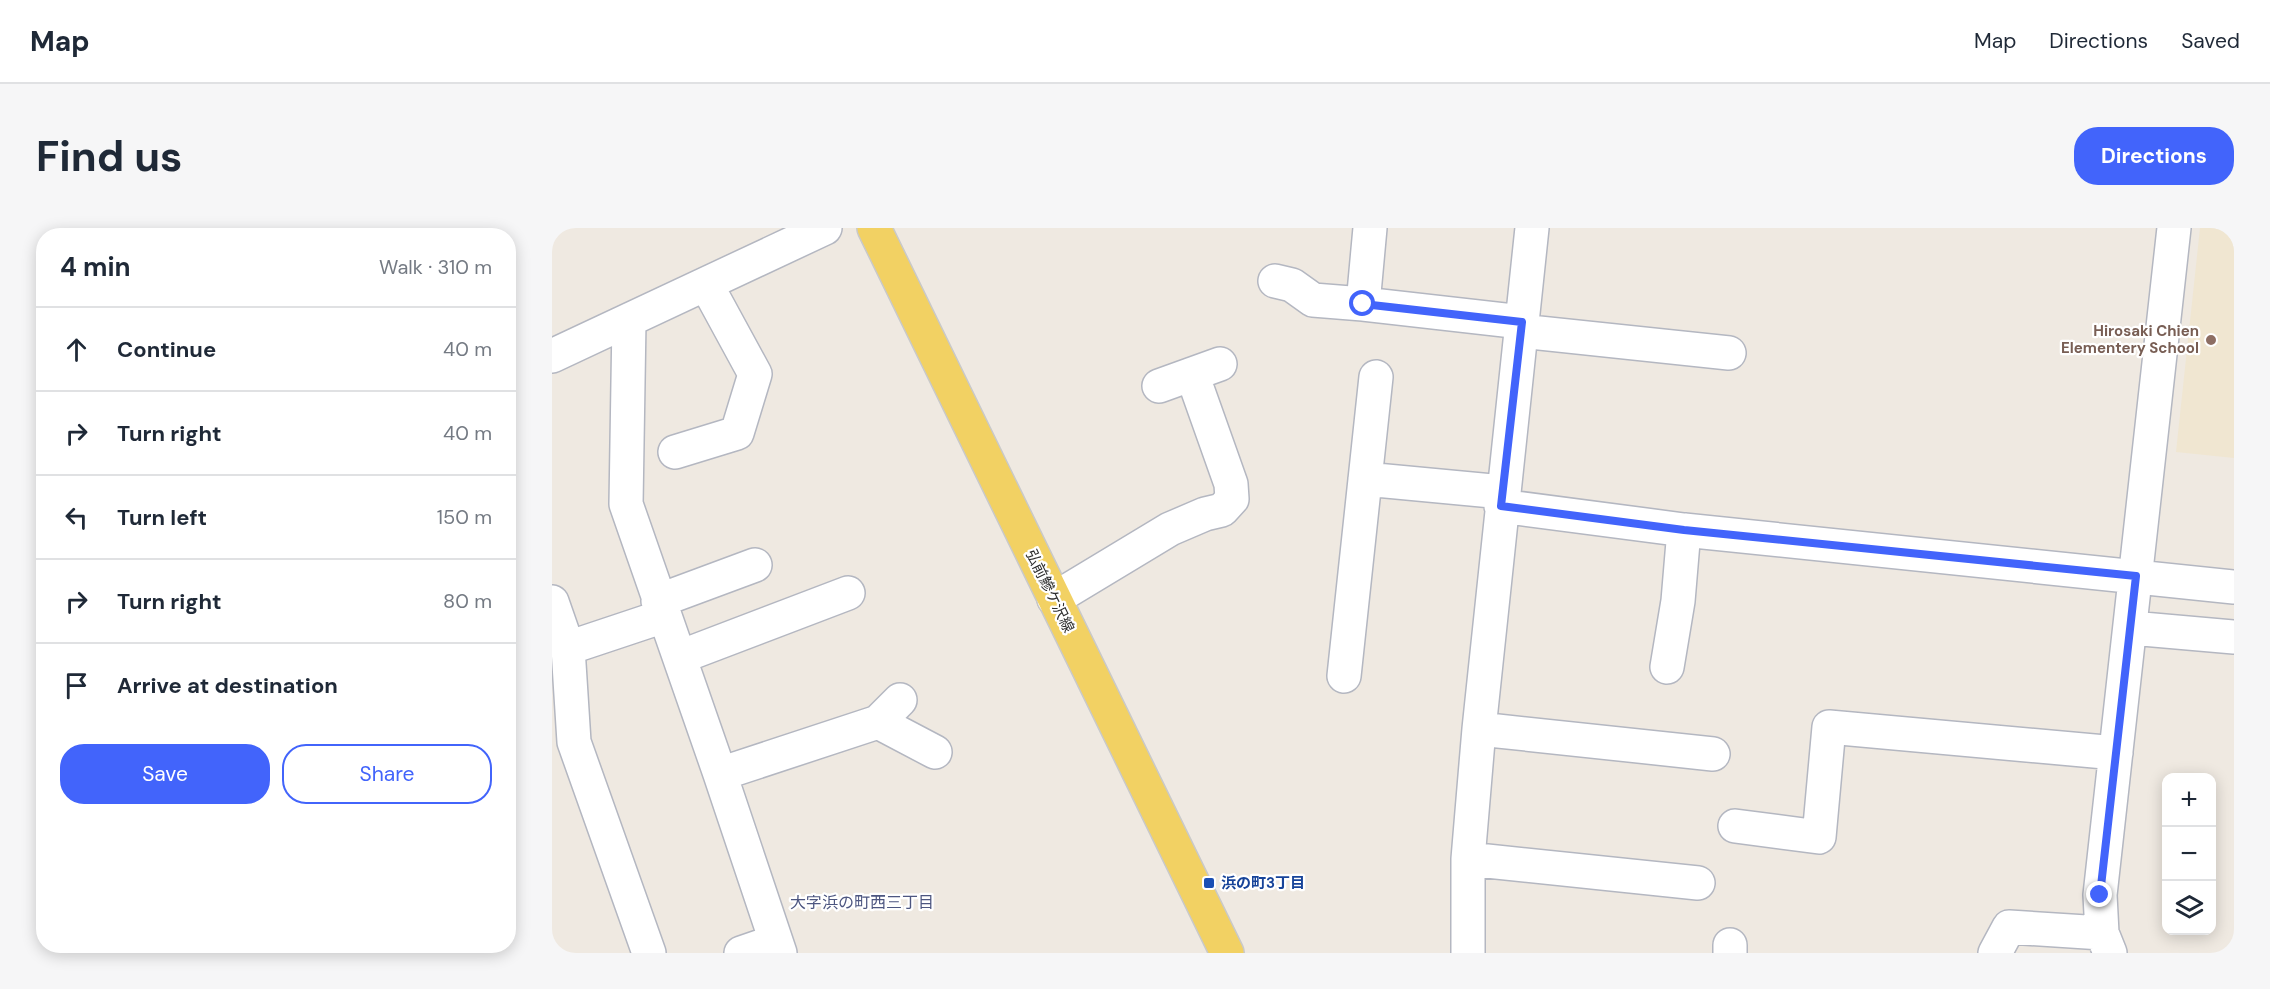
<!DOCTYPE html>
<html lang="en">
<head>
<meta charset="utf-8">
<style>
	:root { --surface:#fff; --page:#f6f6f7; --text:#1f2937; --muted:#747a83; --line:#e0e1e3; --accent:#4264fb }
	body { margin:0; font-family:"DM Sans","Noto Sans JP",sans-serif; background:var(--page); color:var(--text) }
	.controls { position:absolute; right:18px; bottom:18px; display:grid; overflow:hidden; border-radius:12px; box-shadow:0 3px 15px #0003 }
	.controls button { width:54px; height:54px; display:grid; place-items:center; padding:0; border:0; border-bottom:2px solid var(--line); background:var(--surface); color:var(--text); font:30px sans-serif }
	.stop { position:absolute; width:18px; height:18px; margin:-14px; border:4px solid #4264fb; border-radius:50%; background:#fff }
	.stop.end { background:#4264fb; border-color:#fff; box-shadow:0 2px 6px #0008 }
	.list { margin:0; padding:0; list-style:none }
	h2 { display:flex; justify-content:space-between; align-items:center; height:78px; margin:0; padding:0 24px; font-size:26px }
	h2 small { font-size:20px; font-weight:400; color:var(--muted) }
	.list li { display:grid; grid-template-columns:39px 1fr auto; gap:18px; align-items:center; box-sizing:border-box; height:84px; padding:0 24px; border-top:2px solid var(--line) }
	.list b { display:block; font-size:22px; white-space:nowrap }
	.list em { font-size:20px; font-style:normal; color:var(--muted) }
	.actions { display:flex; gap:12px; padding:18px 24px }
	.actions a { flex:1; padding:14px 0; border:2px solid var(--accent); border-radius:24px; text-align:center; font-size:21px; color:var(--accent) }
	.actions .main { background:var(--accent); color:#fff }
	.icon { flex:none; width:33px; height:33px; fill:none; stroke:currentColor; stroke-width:2; stroke-linecap:round; stroke-linejoin:round }
	.map { position:relative; flex:none; width:1682px; height:725px; overflow:hidden; border-radius:24px }
	header { display:flex; align-items:center; gap:36px; box-sizing:border-box; height:84px; padding:0 30px; background:var(--surface); border-bottom:2px solid var(--line) }
	header strong { font-size:28px }
	nav { display:flex; gap:33px; margin-inline-start:auto; font-size:21px }
	.intro { display:flex; align-items:center; justify-content:space-between; box-sizing:border-box; height:144px; padding:0 36px }
	h1 { margin:0; font-size:42px }
	.button { padding:15px 27px; border-radius:24px; background:var(--accent); color:#fff; font-size:21px; font-weight:700 }
	main { display:flex; gap:36px; padding:0 36px }
	aside { flex:1; background:var(--surface); border-radius:24px; box-shadow:0 3px 15px #0003 }
	.map>svg:first-child { display:block }
</style>
</head>
<body>
<header>
<strong>Map</strong>
<nav><a>Map</a><a>Directions</a><a>Saved</a></nav>
</header>
<div class="intro"><h1>Find us</h1><a class="button">Directions</a></div>
<main>
<aside>
<h2>4 min<small>Walk · 310 m</small></h2>
<ul class="list">
<li><svg class="icon" aria-label="ahead" viewBox="0 0 24 24"><path d="M12 20V5M6 11l6-6 6 6"/></svg><div><b>Continue</b></div><em>40 m</em></li>
<li><svg class="icon" aria-label="right" viewBox="0 0 24 24"><path d="M7 20v-9h11M14 6l5 5-5 5"/></svg><div><b>Turn right</b></div><em>40 m</em></li>
<li><svg class="icon" aria-label="left" viewBox="0 0 24 24"><path d="M17 20v-9H6M10 6l-5 5 5 5"/></svg><div><b>Turn left</b></div><em>150 m</em></li>
<li><svg class="icon" aria-label="right" viewBox="0 0 24 24"><path d="M7 20v-9h11M14 6l5 5-5 5"/></svg><div><b>Turn right</b></div><em>80 m</em></li>
<li><svg class="icon" aria-label="arrive" viewBox="0 0 24 24"><path d="M6 21V4h12l-3 4 3 4H6"/></svg><div><b>Arrive at destination</b></div></li>
</ul>
<div class="actions"><a class="main">Save</a><a>Share</a></div>
</aside>
<div class="map">
<svg width="1682" height="725" viewBox="0 0 1682 725">
	<rect width="100%" height="100%" fill="#efe9e1"/>
	<!-- education -->
	<path fill="#f0e6d1" d="M1648,0h34v230l-58,-6z"/>
	<g fill="none" stroke-linecap="round" stroke-linejoin="round">
		<!-- stream -->
		<path stroke="#75cff0" stroke-width="8" d="M0,717l3,8"/>
		<defs>
			<path id="minor" d="M818,0l-7,76 159,18
				M723,53l17,4 21,15 50,4
				M77,93l-3,183 94,270 60,179
				M969,103l208,22
				M0,128l273,-128
				M607,158l61,-22
				M123,224l62,-19 18,-59 -49,-90
				M813,251l138,13
				M949,278l183,24 550,57
				M502,371l116,-70 35,-15 17,-4 10,-11 -1,-15 -39,-110
				M106,373l97,-36
				M0,374l16,46 6,94 75,211
				M1579,400l103,9
				M16,420l96,-32
				M128,429l168,-64
				M1115,439l11,-66 6,-71
				M792,448l32,-299
				M326,494l57,30
				M927,501l234,25
				M168,546l158,-52 22,-22
				M1183,598l84,11 10,-110 287,26
				M916,631l230,24
				M189,725l35,-12
				M916,725v-94l11,-130 53,-501
				M1178,725v-8
				M1443,725l14,-26 93,6
				M1558,725l-8,-20 -2,-38 74,-667"/>
			<path id="primary" d="M322,0l353,725"/>
		</defs>
		<!-- minor casing -->
		<use href="#minor" stroke="#b4b7c1" stroke-width="36"/>
		<!-- primary casing -->
		<use href="#primary" stroke="#c9c9c9" stroke-width="36"/>
		<!-- minor -->
		<use href="#minor" stroke="#fff" stroke-width="33"/>
		<!-- primary -->
		<use href="#primary" stroke="#f2d163" stroke-width="33"/>
	</g>
	<g fill="none" stroke-linecap="round" stroke-linejoin="round">
		<!-- route -->
		<path stroke="#4264fb" stroke-width="8" d="M811,76l159,18 -21,184 183,24 452,46 -36,319"/>
	</g>
	<!-- markers -->
	<circle fill="#8d6e63" stroke="#fff" stroke-width="2" cx="1659" cy="112" r="6"/>
	<rect fill="#1a4fb4" stroke="#fff" stroke-width="2" x="651" y="649" width="12" height="12" rx="3"/>
	<g text-anchor="middle" dominant-baseline="central" stroke-width="4.5" stroke-linejoin="round" paint-order="stroke">
		<!-- education labels -->
		<g font-size="15" font-weight="bold" fill="#785e54" stroke="#fff" text-anchor="end">
			<text x="1647" y="103">Hirosaki Chien<tspan x="1647" dy="17">Elementery School</tspan></text>
		</g>
		<!-- street labels -->
		<g font-size="15" fill="#2e2e2e" stroke="#fff">
			<text transform="translate(498 363) rotate(64)">弘前鰺ケ沢線</text>
		</g>
		<!-- transit labels -->
		<g font-size="15" font-weight="bold" fill="#164399" stroke="#fff" text-anchor="start">
			<text x="669" y="655">浜の町3丁目</text>
		</g>
		<!-- neighbourhood labels -->
		<g font-size="16" fill="#4d5680" stroke="#fff">
			<text x="310" y="674">大字浜の町西三丁目</text>
		</g>
	</g>
</svg>
<div class="controls">
<button>+</button>
<button>−</button>
<button><svg class="icon" aria-label="layers" viewBox="0 0 24 24"><path d="M12 4l9 5-9 5-9-5zM3 14l9 5 9-5"/></svg></button>
</div>
<div class="stop" style="left:811px;top:76px"></div>
<div class="stop end" style="left:1548px;top:667px"></div>
</div>
</main>
</body>
</html>
